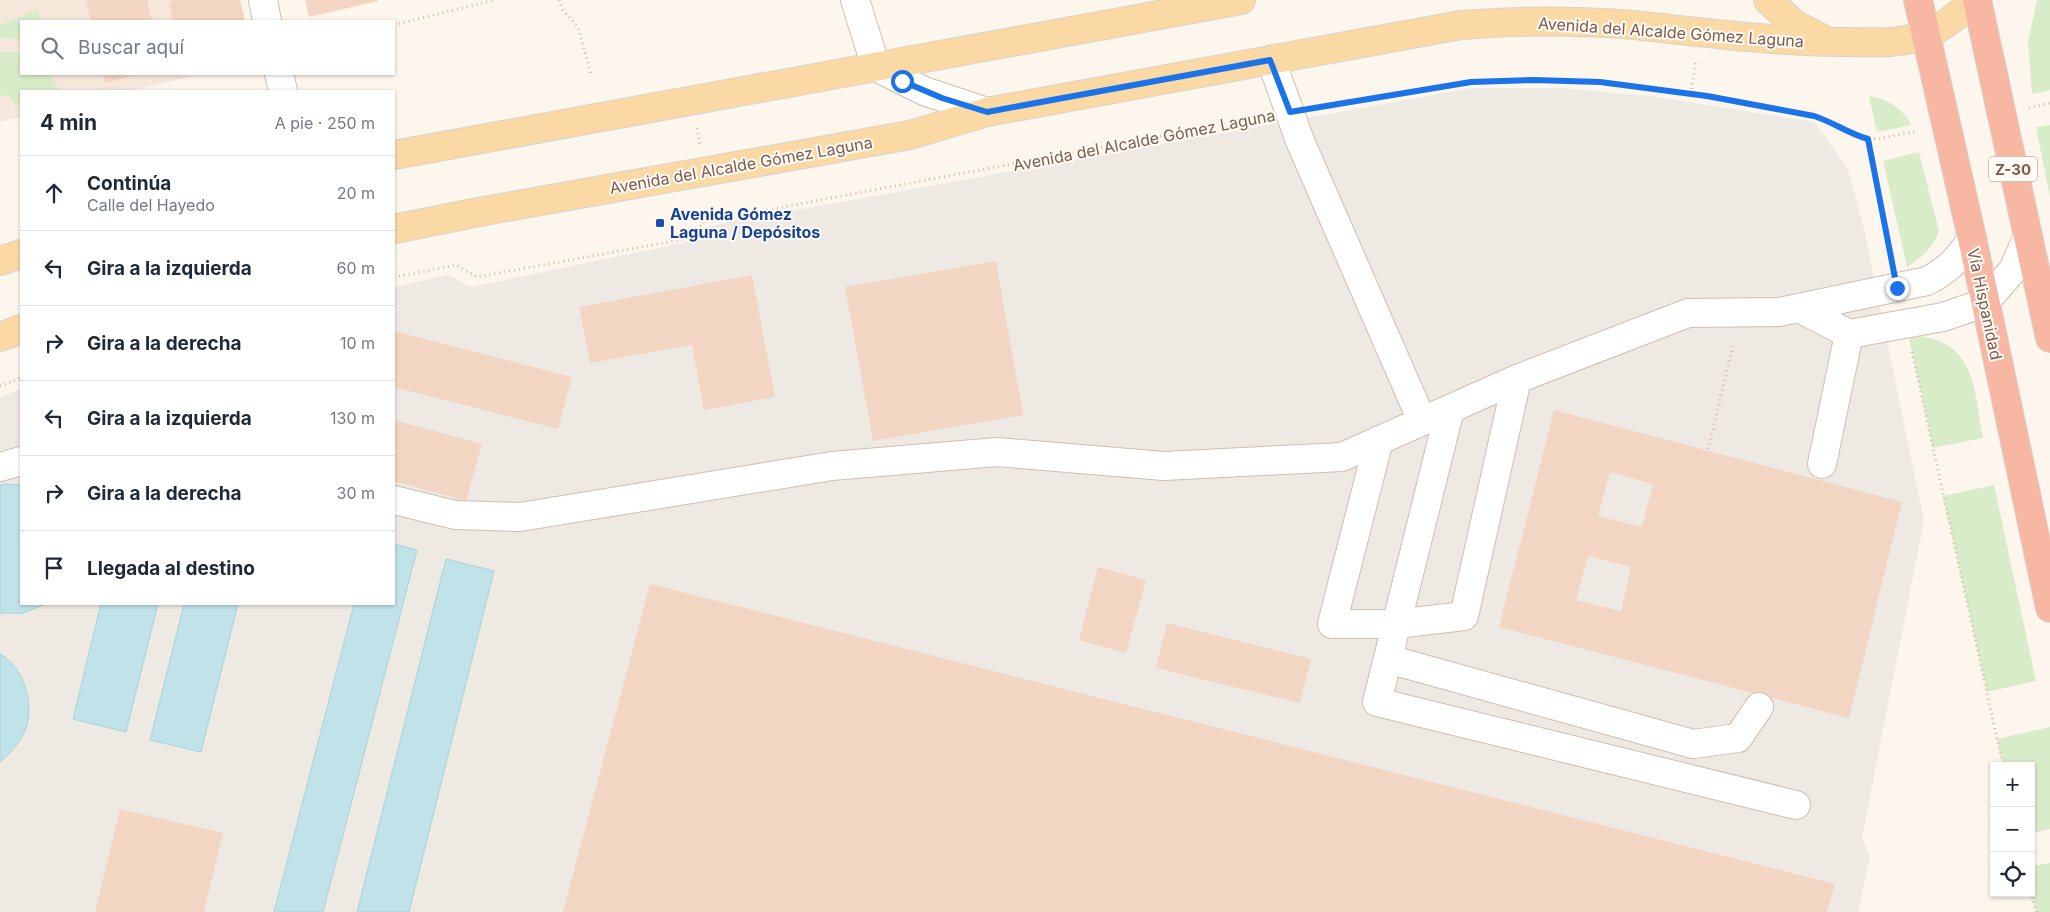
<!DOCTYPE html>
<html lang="es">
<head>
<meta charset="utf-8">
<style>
	:root { --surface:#fff; --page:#f2f2f3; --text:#1f2937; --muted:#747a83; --line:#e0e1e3 }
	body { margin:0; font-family:Inter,sans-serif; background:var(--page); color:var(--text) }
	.controls { position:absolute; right:15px; bottom:15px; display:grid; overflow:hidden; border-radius:0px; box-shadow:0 1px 4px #0004 }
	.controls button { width:45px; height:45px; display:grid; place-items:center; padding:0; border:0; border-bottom:1px solid var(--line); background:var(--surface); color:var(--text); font:25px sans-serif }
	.stop { position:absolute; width:15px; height:15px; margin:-11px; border:4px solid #1a73e8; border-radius:50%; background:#fff }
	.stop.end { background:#1a73e8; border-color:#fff; box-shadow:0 1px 5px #0008 }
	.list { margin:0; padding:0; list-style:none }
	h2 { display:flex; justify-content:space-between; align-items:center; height:65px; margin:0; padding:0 20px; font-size:21px }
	h2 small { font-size:16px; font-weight:400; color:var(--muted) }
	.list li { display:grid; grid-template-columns:32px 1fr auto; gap:15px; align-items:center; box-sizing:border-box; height:75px; padding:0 20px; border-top:1px solid var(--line) }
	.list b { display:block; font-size:19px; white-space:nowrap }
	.list p { margin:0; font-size:16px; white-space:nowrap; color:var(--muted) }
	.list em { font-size:16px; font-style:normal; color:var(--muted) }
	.icon { flex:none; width:28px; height:28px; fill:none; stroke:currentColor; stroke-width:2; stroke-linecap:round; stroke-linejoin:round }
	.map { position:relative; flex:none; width:2050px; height:912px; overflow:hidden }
	.search { position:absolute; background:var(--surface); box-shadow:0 1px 4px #0004; left:20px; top:20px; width:375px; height:55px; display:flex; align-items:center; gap:12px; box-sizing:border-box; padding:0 18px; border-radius:0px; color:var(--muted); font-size:19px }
	.panel { position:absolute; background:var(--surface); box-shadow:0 1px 4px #0004; left:20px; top:90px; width:375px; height:515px; border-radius:0px }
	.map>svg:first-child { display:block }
</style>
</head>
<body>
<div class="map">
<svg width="2050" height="912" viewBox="0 0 2050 912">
	<rect width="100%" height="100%" fill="#fdf6ec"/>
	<!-- residential -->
	<path fill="#f5e8da" d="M0,0h240l5,21h-224v53h183l-74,17h-109v26l-21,5z"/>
	<!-- industrial -->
	<path fill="#efe9e4" d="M1472,88h87l91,8 164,26 34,47 16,60 60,292 -62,316 8,20 -12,55h-1858v-515l21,-8v215h373v-317l54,-12 23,12 221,-46 16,-15z"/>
	<!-- green -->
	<path fill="#d8ecc9" d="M2037,0h13v90l-18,4 -4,-53z
		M38,9l4,12h-21v18l-21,-1v-13z
		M0,52h15l6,3v19h29l10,17h-39v13l-5,1 -7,-9 -9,-1z
		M1869,96c17,2 35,13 42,29l-34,7z
		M2050,125v73l-14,-71z
		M1919,152l20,79c-5,16 -18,27 -32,36l-24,-106z
		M1918,336c59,7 56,55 65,102l-50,10 -24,-110z
		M1994,485l42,196 -49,11 -44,-196z
		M2050,727v102l-19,4v-67h-28l-6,-27z
		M2050,863v49h-14l-5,-20v-26z"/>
	<!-- water -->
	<path fill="#bfe3e8" stroke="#a5d3da" d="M5,484l16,1v119h24l-22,9h-23v-128z
		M394,544l23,6 -94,362h-49l80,-308h40z
		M446,559l48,12 -85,341h-52z
		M101,604h57l-32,128 -53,-13z
		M184,604h54l-37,148 -51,-12z
		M0,654c25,14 35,52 25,77 -6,13 -15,22 -25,31z"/>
	<!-- building -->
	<path fill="#f3d5c3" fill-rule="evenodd" d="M86,0h61l5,21h-61z
		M171,0h69l5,21h-78l6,-2 -4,-15h3z
		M305,0h73v1l-69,16z
		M103,74h38l-36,9z
		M996,261l27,154 -150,26 -28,-154z
		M752,275l23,122 -71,13 -12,-65 -102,18 -11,-56z
		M394,331l178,46 -14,52 -164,-42z
		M1554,410l348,92 -53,216 -350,-91zM1610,472l43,12 -11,43 -44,-11zM1588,556l43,11 -10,44 -45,-11z
		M394,420l88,24 -16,57 -72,-20z
		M1098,567l48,13 -20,73 -47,-13z
		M650,584l1185,300 -8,28h-1264z
		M1167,623l144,36 -11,44 -144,-35z
		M120,809l103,24 -19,79h-109z"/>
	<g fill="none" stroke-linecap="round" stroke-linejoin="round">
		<defs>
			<path id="minor" d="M263,0l4,21
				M855,0l21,67 48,24 63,21
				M1271,60l29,81 122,280
				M279,74l4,17
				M1799,308l50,26 94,-17 41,-14 29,-33 15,-34
				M1450,409l-73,293 419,103
				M1379,440l-47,184h64l68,-8 53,-237
				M1822,464l27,-130
				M0,467l21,-6
				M394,500l61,15 65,2 312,-51 165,-14 167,14 178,-9 175,-78 171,-66 91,-1 148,-31c21,-11 33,-23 45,-43
				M1388,659l305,85 45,-6 21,-31"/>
			<path id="major" d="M1768,0l26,24 29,15
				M394,155l847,-155
				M394,229l90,-18 426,-76 77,-23 474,-87c67,-5 135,-5 201,3 62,7 123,14 185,14 21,0 43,2 64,-3 25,-5 46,-23 64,-39
				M0,261l21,-7
				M0,337l21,-8"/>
			<path id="highway" d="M1918,0l54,238 78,370
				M1977,0l73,338"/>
		</defs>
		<!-- minor casing -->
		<use href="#minor" stroke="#d1beb0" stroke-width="30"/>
		<!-- major casing -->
		<use href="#major" stroke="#dad1cd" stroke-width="30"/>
		<!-- highway casing -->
		<use href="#highway" stroke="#dad1cd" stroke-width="30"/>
		<!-- path -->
		<path stroke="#d9b8a5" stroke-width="3" stroke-dasharray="1 4" stroke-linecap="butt" d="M559,0l4,10 15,17 13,47
			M394,25l100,-25
			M1691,94l5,-34
			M1319,107l152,-25 63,-2 66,2 107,14 107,20 16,5 26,15 12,3h10l39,-8
			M2029,108l21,-5
			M697,128l3,16
			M1868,139l23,120
			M394,277l62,-12 21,12 214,-39 12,-16 559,-105
			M1912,352l91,414
			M0,386l21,-8
			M1708,449l26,-107
			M2031,892l5,20"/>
		<!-- minor -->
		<use href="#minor" stroke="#fff" stroke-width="28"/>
		<!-- major -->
		<use href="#major" stroke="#fbd9a5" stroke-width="28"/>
		<!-- highway -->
		<use href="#highway" stroke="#f7b7a3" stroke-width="28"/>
	</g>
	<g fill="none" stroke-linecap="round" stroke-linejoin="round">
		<!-- route -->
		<path stroke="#1a73e8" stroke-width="6" d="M902,81l40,17 45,14 283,-52 20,52 181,-30 63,-2 66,2 107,14 107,20c19,6 35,18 54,23l29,149"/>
	</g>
	<!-- markers -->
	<rect fill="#1a4fb4" stroke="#fffaf3" stroke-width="2" x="655" y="218" width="10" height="10" rx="2.5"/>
	<g text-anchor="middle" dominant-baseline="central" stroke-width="4" stroke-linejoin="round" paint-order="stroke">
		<!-- shield labels -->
		<rect fill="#fffaf3" stroke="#a28b7f" stroke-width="1" x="1989" y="156.5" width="48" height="25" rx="4"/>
		<g font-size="15" font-weight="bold" fill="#7a5c4d">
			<text x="2013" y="169">Z-30</text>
		</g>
		<!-- street labels -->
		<g font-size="16" fill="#7a5c4d" stroke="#fffaf3">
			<text transform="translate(1671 32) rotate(4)">Avenida del Alcalde Gómez Laguna</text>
			<text transform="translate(1144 140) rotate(-11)">Avenida del Alcalde Gómez Laguna</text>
			<text transform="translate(741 165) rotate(-10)">Avenida del Alcalde Gómez Laguna</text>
			<text transform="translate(1985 304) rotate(78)">Vía Hispanidad</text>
		</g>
		<!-- transit labels -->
		<g font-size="16" font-weight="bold" fill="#164399" stroke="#fffaf3" text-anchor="start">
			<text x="670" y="214">Avenida Gómez<tspan x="670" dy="18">Laguna / Depósitos</tspan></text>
		</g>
	</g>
</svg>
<div class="controls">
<button>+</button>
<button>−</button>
<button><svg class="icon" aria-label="locate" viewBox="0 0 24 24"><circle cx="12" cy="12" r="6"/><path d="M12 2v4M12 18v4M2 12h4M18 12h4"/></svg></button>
</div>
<div class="stop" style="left:902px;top:81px"></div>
<div class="stop end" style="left:1897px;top:288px"></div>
<div class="search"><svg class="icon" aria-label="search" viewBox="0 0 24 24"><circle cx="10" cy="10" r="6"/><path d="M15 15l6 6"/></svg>Buscar aquí</div>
<section class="panel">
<h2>4 min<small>A pie · 250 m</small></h2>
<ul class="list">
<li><svg class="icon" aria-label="ahead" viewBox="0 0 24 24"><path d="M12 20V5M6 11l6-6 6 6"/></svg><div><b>Continúa</b><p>Calle del Hayedo</p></div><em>20 m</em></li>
<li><svg class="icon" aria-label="left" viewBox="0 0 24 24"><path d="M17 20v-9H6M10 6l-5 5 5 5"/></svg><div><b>Gira a la izquierda</b></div><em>60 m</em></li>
<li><svg class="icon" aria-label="right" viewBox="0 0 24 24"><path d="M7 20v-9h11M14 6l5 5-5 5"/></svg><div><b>Gira a la derecha</b></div><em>10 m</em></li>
<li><svg class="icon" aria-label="left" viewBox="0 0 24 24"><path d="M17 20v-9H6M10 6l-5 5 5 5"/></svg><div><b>Gira a la izquierda</b></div><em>130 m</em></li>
<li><svg class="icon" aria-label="right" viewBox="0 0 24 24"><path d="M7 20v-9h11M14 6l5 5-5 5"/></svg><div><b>Gira a la derecha</b></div><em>30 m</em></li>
<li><svg class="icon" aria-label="arrive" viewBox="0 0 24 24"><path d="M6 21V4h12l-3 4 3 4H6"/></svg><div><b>Llegada al destino</b></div></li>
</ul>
</section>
</div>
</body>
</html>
